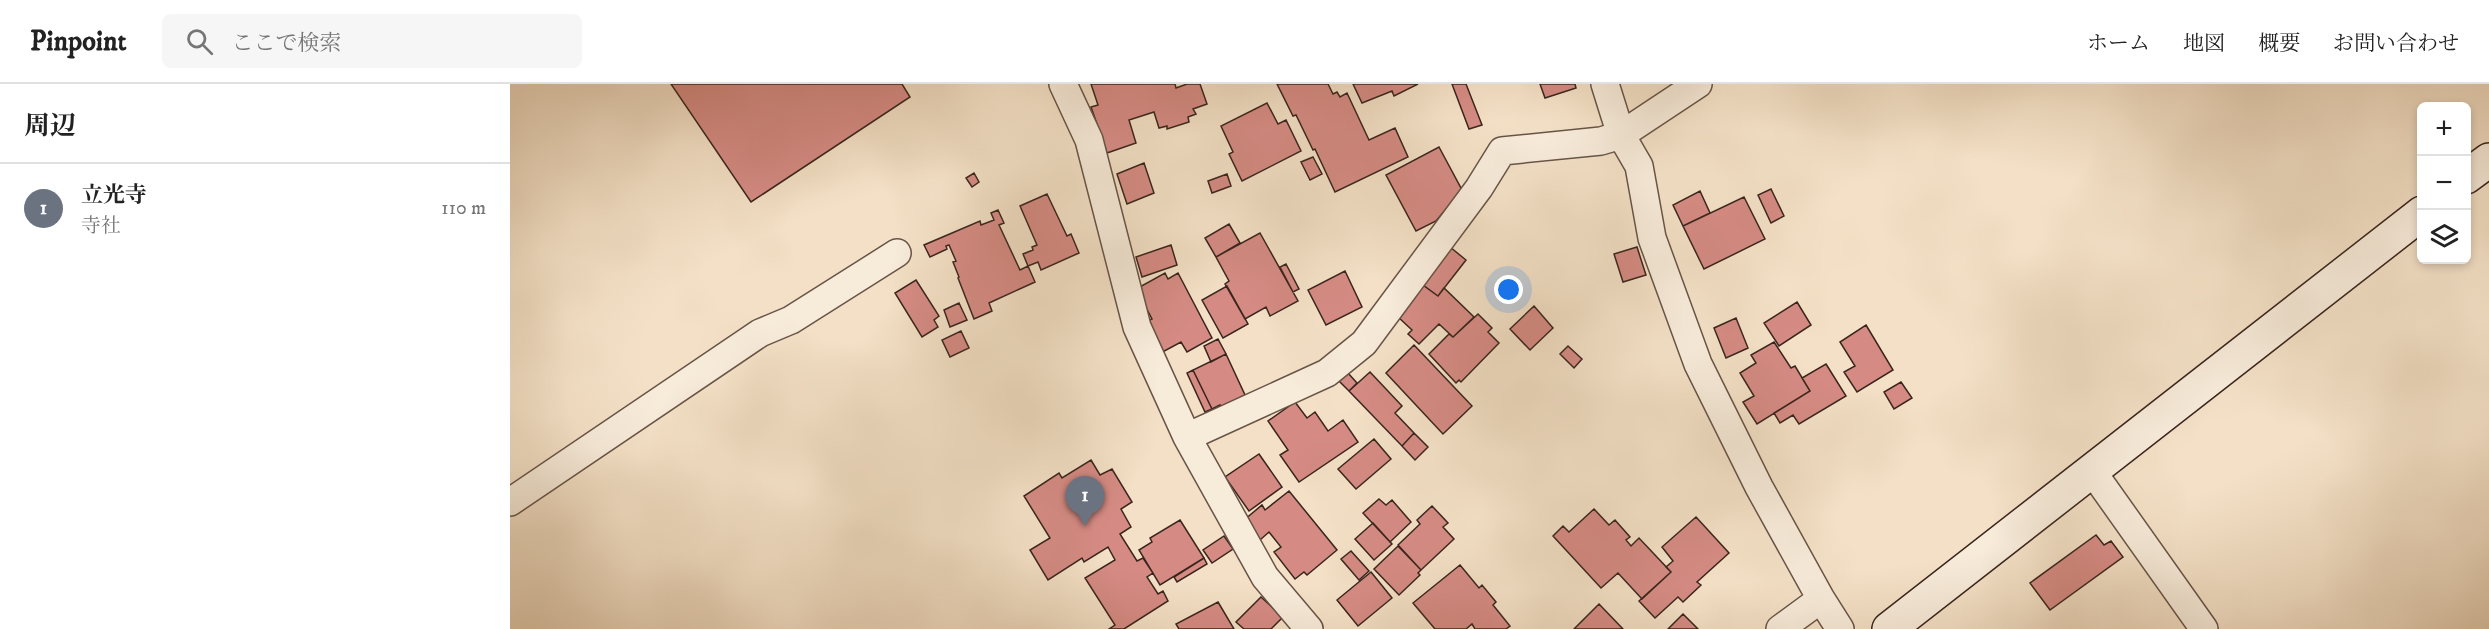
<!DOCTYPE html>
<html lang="ja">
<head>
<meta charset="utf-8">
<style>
	:root { --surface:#fff; --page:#f6f6f6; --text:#222; --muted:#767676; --line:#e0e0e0; --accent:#8f2418 }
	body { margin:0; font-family:"IM FELL DW Pica","Noto Serif JP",serif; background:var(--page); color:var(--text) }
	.controls { position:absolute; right:18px; top:18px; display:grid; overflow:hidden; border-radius:9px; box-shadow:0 3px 9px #0003 }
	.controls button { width:54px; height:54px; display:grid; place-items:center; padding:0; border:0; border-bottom:2px solid var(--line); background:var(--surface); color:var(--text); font:30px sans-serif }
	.you { position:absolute; left:999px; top:206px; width:21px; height:21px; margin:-15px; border:4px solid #fff; border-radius:50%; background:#1a73e8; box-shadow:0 0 0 9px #1a73e833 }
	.badge { display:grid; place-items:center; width:39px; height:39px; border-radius:50%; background:var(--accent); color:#fff; font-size:20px; font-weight:700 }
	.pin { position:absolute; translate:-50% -50px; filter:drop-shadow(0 2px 3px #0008) }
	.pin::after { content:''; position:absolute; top:32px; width:21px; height:18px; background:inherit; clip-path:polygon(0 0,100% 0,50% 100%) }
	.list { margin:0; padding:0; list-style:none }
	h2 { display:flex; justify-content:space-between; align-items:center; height:78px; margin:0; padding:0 24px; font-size:26px }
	h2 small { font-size:20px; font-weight:400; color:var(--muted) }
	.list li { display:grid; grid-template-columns:39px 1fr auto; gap:18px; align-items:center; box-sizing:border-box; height:90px; padding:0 24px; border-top:2px solid var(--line) }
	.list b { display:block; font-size:22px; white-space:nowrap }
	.list p { margin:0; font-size:20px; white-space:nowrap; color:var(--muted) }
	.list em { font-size:20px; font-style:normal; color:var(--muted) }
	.icon { flex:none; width:33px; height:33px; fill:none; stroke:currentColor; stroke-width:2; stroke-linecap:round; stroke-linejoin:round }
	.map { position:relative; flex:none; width:1979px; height:545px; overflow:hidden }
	header { display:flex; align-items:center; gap:36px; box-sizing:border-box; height:84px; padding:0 30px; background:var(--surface); border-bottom:2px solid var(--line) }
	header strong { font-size:28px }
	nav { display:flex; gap:33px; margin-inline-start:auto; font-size:21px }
	.search { width:420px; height:54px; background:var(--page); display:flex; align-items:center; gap:15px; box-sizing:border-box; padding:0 21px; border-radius:9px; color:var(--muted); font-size:22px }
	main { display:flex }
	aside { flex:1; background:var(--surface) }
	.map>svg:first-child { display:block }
</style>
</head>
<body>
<header>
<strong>Pinpoint</strong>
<div class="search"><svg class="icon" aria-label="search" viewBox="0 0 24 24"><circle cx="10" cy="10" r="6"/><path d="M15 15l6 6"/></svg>ここで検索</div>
<nav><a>ホーム</a><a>地図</a><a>概要</a><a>お問い合わせ</a></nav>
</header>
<main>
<aside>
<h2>周辺<small></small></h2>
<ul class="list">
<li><span class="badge" style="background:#6b7280">1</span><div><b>立光寺</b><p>寺社</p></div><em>110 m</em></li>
</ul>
</aside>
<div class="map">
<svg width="1979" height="545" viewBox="0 0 1979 545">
	<rect width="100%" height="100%" fill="#f3e0c6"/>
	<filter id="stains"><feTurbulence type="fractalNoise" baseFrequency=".00333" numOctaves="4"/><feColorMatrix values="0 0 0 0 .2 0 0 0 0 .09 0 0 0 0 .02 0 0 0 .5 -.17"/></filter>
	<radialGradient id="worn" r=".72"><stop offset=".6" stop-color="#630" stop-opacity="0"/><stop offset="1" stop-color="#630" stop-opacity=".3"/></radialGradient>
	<!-- building -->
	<path fill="#d58b84" stroke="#3a251d" stroke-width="1.5" d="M161,0h231l8,13 -159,105z
		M581,0h84l1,4 11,-4h13l7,20 -14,5 3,5 -8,3 1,5 -22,7v-3l-8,2 -5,-16 -25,8 7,23 -29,10 -16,-46 7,-2z
		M767,0h51l5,10 4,-2 3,5 7,-4 22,47 26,-12 13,29 -73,35 -20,-43 -2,1 -17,-35 -3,1z
		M843,0h65l-24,12 -2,-5 -30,12z
		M942,0h14l16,41 -13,4z
		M1030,0h35l1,4 -31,10z
		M757,19l11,21 8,-4 15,31 -59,30 -13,-27 4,-2 -12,-26z
		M929,63l23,43 -26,31 -20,10 -30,-56z
		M803,73l9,17 -12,6 -9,-18z
		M634,79l10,30 -27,11 -10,-30z
		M464,89l5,9 -7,5 -6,-9z
		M717,90l4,12 -19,7 -4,-12z
		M1261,105l13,27 -13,7 -13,-28z
		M1190,107l10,22 -27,13 -10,-21z
		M537,110l20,42 4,-2 8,19 -38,17 -3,-8 -10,4 -5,-12 10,-4 -1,-3 5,-2 -17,-39z
		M1234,113l21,42 -61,30 -21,-43z
		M488,126l6,13 -5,2 21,45 8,-4 7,16 -46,21 3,8 -18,8 -16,-41 1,-1 -6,-15 3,-1 -7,-16 -3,1 1,3 -17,8 -6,-12 56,-24 1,4 13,-5 -3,-7z
		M719,140l11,19 -24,14 -11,-19z
		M750,149l38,68 -28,15 -4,-9 -21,12 -20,-35 4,-3 -13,-24z
		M661,161l6,20 -35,12 -6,-20z
		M940,163l16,13 -28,36 -15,-11z
		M1127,163l9,28 -23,7 -9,-28z
		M776,180l13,25 -6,3 -13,-25z
		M835,187l17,36 -36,18 -18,-35z
		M655,189l3,6 10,-6 34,65 -25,14 -6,-10 -24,13 -15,-31 10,-5 -16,-30z
		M406,196l23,36 -5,4 4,7 -16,10 -27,-44z
		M913,201l15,11 6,-8 30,29 -21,20 -14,-13 -20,20 -11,-10 4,-4 -15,-14z
		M717,202l21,38 -25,14 -21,-38z
		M1287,218l14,23 -32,21 -15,-23z
		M449,219l8,17 -17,7 -6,-17z
		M1024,222l19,22 -23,22 -20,-21z
		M968,230l14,14 -4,4 11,11 -38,39 -2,-2 -3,3 -27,-29 20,-20 4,3z
		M1226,234l12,30 -22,10 -12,-30z
		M1356,241l27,45 -36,22 -13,-20 11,-6 -15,-24z
		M451,247l8,17 -19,9 -8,-17z
		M708,255l8,15 -15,8 -7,-16z
		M1264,258l17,26 4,-2 15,25 -53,33 -14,-22 11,-6 -14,-23 16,-10 -5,-8z
		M904,261l58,61 -29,28 -57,-61z
		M1058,262l14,13 -8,9 -14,-14z
		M716,270l19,41 -23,12 -2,-2 -8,4 -19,-39z
		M1316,280l20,32 -47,28 -6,-9 -13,8 -6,-10 36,-22 -8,-13z
		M683,286l19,39 -7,3 -18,-39z
		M860,288l32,34 -7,7 19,20 -12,13 -53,-55z
		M838,289l9,10 -8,8 -10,-10z
		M1391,298l11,16 -18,11 -10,-17z
		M785,318l12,16 8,-6 13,19 15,-11 15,22 -59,40 -19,-27 8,-5 -20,-29z
		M904,349l14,14 -13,13 -13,-14z
		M864,355l17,20 -35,30 -18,-20z
		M749,370l23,33 -33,24 -24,-34z
		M581,376l9,15 12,-6 20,33 -11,7 10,18 -11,7 17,27 6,-3 10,15 -6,4 11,17 5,-3 5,10 -44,28h-15l6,-4 -30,-47 30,-18 -7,-13 -24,15 -2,-4 -34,22 -18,-30 20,-12 -26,-42 35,-23 3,5z
		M779,407l48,59 -30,25 -3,-3 -9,7 -21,-27 7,-5 -12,-15 -9,8 -16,-20 18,-15 3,5z
		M869,415l7,6 6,-5 19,22 -21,20 -27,-29z
		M922,422l16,17 -5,4 11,12 -33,31 -23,-25 22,-21 -3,-4z
		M1084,425l15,16 6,-5 15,17 -4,3 5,6 8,-8 32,34 -29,27 -24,-26 -17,15 -48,-52 10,-10 6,6z
		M1186,433l33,36 -32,29 4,3 -18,17 -5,-5 -23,21 -16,-17 32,-29 -5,-5 7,-6 -11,-14z
		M670,436l24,38 -44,27 -21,-35 13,-8 -2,-4z
		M863,439l19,21 -18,16 -19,-21z
		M1586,451l8,10 7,-4 12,16 -73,53 -20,-27z
		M714,452l9,13 -21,14 -9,-13z
		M888,462l23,24 -3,3 2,2 -21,20 -25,-26z
		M841,467l18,20 -10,9 -18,-21z
		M694,474l3,6 -30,18 -3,-5z
		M950,481l19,23 3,-3 14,17 -3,3 17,21 -4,3h-31l-3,-5 -6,5h-31l-22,-26z
		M861,488l21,26 -34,28 -21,-26z
		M751,513l22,20 -12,12h-27l-8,-7z
		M708,518l16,27h-55l-3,-5z
		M1089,520l24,25h-49z
		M1173,530l15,15h-30z"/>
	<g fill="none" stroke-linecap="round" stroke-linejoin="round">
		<defs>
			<path id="street" d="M553,0l26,56 48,187 50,110 78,140 44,52
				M1095,0l16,51 18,31 13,72 46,126 61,123 62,112 19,30
				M677,353l140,-64 37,-30 115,-155 23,-37 99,-10 20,-6 77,-51
				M1582,387l112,158
				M0,418l250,-169 31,-13 106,-67
				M1270,545l41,-30"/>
			<path id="secondary" d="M1956,93l23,-17
				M1379,545l533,-416"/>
		</defs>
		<!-- street casing -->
		<use href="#street" stroke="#685447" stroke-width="30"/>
		<!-- secondary casing -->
		<use href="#secondary" stroke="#3a251d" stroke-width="36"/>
		<!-- street -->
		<use href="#street" stroke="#f7ebda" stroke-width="27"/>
		<!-- secondary -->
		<use href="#secondary" stroke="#f7ebda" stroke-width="33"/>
	</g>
	<rect width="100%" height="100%" filter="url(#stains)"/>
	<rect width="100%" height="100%" fill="url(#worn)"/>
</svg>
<div class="controls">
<button>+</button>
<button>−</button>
<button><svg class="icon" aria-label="layers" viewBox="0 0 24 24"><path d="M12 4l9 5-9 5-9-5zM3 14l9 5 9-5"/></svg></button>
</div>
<div class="you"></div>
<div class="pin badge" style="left:575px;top:442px;background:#6b7280">1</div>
</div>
</main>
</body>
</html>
